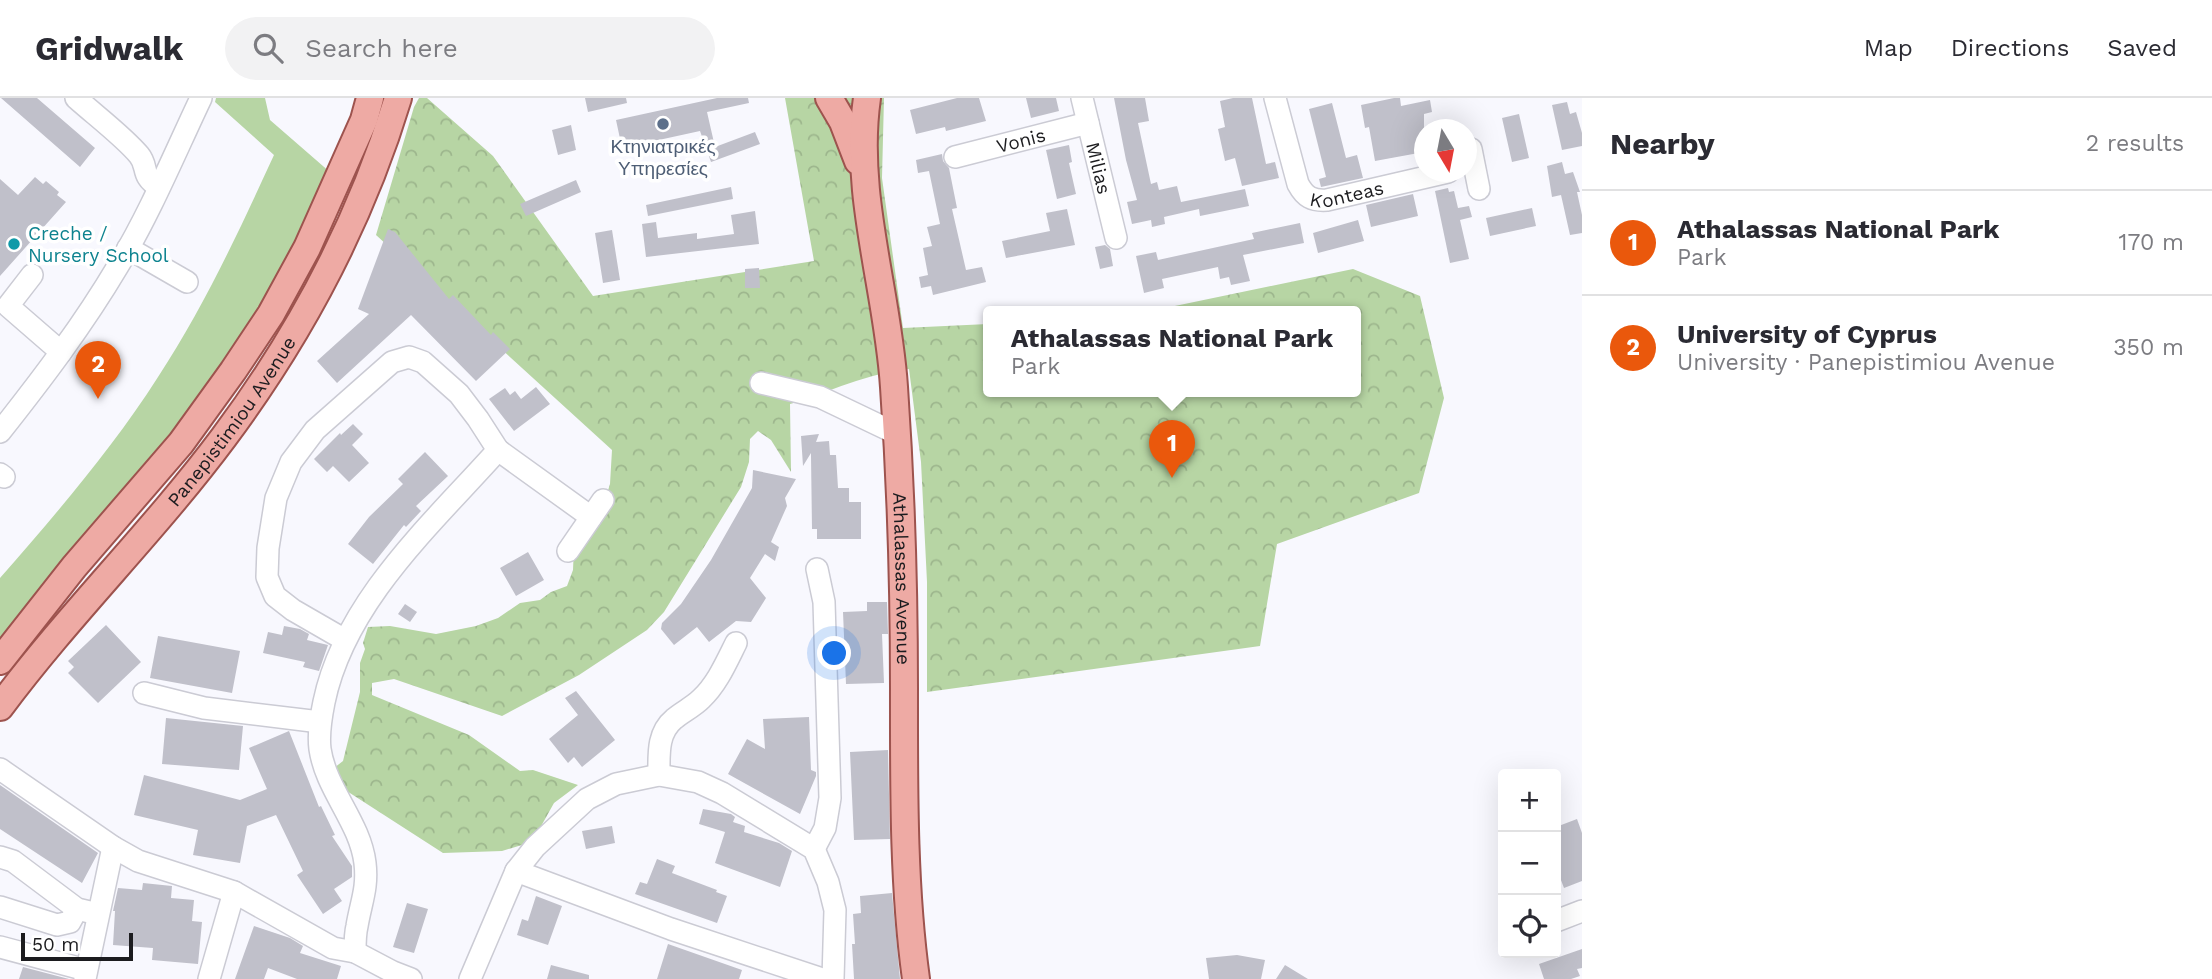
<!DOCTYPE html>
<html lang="en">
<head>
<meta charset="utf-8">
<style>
	:root { --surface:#fff; --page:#f2f2f3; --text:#2b2b33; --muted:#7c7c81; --line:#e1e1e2; --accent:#ea580c }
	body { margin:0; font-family:"Work Sans",sans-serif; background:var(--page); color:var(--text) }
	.controls { position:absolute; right:21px; bottom:21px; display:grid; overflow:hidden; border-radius:7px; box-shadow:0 7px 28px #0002 }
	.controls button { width:63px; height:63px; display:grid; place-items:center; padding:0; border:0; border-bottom:2px solid var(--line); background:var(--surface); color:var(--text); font:35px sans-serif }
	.compass { position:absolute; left:1414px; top:21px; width:63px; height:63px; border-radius:50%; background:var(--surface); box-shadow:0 7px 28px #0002; rotate:170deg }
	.scale { position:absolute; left:21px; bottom:18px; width:112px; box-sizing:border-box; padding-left:7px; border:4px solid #1c1c1f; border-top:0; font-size:19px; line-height:24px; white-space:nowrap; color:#1c1c1f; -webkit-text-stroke:5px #fff; paint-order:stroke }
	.you { position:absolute; left:835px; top:556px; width:24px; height:24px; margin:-18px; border:5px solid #fff; border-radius:50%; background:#1a73e8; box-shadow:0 0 0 10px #1a73e833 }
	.badge { display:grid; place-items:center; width:46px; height:46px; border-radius:50%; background:var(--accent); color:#fff; font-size:23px; font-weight:700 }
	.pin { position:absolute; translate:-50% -58px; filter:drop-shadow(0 2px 4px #0008) }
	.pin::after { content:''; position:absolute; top:37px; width:24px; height:21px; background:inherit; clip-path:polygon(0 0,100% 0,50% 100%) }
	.popup { position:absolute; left:983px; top:208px; width:378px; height:91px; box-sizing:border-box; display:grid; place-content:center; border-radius:7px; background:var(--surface); filter:drop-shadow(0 2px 5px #0005); font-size:23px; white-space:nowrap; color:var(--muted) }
	.popup b { font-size:26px; color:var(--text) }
	.popup::after { content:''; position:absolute; left:50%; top:100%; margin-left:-14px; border:14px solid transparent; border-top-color:var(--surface) }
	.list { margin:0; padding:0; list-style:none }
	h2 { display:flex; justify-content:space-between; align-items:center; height:91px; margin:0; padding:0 28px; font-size:30px }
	h2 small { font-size:23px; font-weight:400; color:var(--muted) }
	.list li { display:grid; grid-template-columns:46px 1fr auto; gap:21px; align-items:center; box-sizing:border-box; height:105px; padding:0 28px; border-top:2px solid var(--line) }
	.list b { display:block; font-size:26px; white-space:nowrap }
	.list p { margin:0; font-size:23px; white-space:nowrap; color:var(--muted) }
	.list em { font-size:23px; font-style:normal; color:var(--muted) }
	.icon { flex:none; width:38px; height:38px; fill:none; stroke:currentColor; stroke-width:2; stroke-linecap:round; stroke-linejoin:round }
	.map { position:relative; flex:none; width:1582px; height:881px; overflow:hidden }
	header { display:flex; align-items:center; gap:42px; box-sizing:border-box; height:98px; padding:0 35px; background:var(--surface); border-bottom:2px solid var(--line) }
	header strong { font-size:33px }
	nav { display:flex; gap:38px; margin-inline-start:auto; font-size:24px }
	.search { width:490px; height:63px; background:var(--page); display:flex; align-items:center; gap:18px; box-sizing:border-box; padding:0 24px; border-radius:38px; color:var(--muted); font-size:26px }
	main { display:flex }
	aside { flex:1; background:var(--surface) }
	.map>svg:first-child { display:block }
</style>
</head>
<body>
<header>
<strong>Gridwalk</strong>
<div class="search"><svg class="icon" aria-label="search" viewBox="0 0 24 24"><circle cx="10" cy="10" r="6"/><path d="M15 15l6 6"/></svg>Search here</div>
<nav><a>Map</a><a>Directions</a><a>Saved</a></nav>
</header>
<main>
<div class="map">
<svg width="1582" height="881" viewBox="0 0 1582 881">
	<defs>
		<pattern id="park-crowns" width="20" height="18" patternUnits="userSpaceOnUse" patternTransform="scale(1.75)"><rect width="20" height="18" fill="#b7d5a4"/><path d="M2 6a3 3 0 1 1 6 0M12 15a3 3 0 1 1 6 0" fill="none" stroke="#9db68d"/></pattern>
	</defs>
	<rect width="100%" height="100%" fill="#f8f8fe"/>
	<!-- green -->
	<path fill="#b7d5a4" d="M216,0h49l5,22 61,53 -57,108 -52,87 -77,98 -145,173v-61c56,-64 112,-129 158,-201 46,-70 81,-146 116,-222l-59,-53z"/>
	<!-- park -->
	<path fill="url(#park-crowns)" d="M419,0h8l66,58 100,140 221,-35 -29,-163h99l-2,80 21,150 85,-4v68h368v-80h-210l207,-43 67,27 24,102 -25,95 -142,51 -17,102 -333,46v-110l-6,-120 -12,-93c-41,4 -80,23 -119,35l1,68 -20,-32 -13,-9 -8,8 -1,23 -8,25 -77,125 -17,18 -68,45 -77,41 -108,-37 -22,4v12l97,40 51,36 13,-1 45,15 -24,18 -19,34 -10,7 -23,7 -59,2 -104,-67 -5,-18 9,-7 17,-69v-29l5,-14 -2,-6 5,-16 22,-1 46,8 40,-8 22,-8 22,-15 20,-3 11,-8 16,-6 6,-16 1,-24 28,-36 8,-26 2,-34 -236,-215 38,-128z"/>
	<!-- building -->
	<path fill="#c0c0ca" d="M1,0h36l58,50 -15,19z
		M585,0h41l1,5 -39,9z
		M717,0h31l1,5 -42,9 8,35 40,-15 5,12 -49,18 -11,-31 -78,17 -6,-28z
		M957,0h22l7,23 -40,10 -1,-4 -29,7 -6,-24z
		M1026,0h30l3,13 -28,7z
		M1114,0h31l4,23 -11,2 13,61 6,-2 2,8 18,-4 4,16 64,-13 4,17 -49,10 -1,-7 -35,8 1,7 -13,3 -1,-7 -19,4 -5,-22 10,-2 -11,-40z
		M1233,0h19l14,66 9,-2 4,16 -37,8 -7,-28 -10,3 -7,-32 7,-2 -5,-26z
		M1394,0h6l1,8 29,-6 2,12 -8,2v38l-49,9 -6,-34 -4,1 -4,-23z
		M1567,4l3,12 6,-2 6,21v13l-20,4 -10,-45z
		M1332,5l14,55 11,-3 6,23 -42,9 -2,-8 7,-2 -17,-68z
		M1519,16l10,44 -17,4 -10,-44z
		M571,27l5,25 -18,5 -6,-25z
		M1069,47l3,17 -3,1 7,31 -19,5 -11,-49z
		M942,56l1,7 6,7 8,40 -5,1 14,61 16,-3 4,15 -53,13 -2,-9 -10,2 -2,-11 9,-2 -5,-27 9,-2 -5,-19 13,-3 -11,-53 -11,2 -2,-13z
		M1562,64l3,12 8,-2 7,20h-3l5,23v18l-12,2 -9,-40 -9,2 -5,-31z
		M35,79l8,7 3,-3 13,11 -2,3 9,7 -66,74v-97l18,16z
		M576,82l5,12 -55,24 -6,-12z
		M731,89l2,12 -85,17 -2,-11z
		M1448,90l1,4 5,-1 4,17 11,-2 3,11 -12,3 9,39 -19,4 -15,-72z
		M1413,96l5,22 -47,11 -5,-22z
		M1532,110l4,18 -46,10 -4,-18z
		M1067,111l8,36 -69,13 -4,-17 48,-10 -4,-18z
		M755,113l4,33 -113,13 -4,-33 14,-2 2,16 39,-5v6l37,-5 -3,-19z
		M1358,122l6,21 -46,12 -5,-20z
		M1300,125l4,20 -61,12 7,26 -19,4 -2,-8 -9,2 -2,-12 -56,12 2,9 -20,5 -8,-37 20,-4 2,8 96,-21 -2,-6z
		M388,131l7,3 54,67 4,-4 38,40 2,-3 17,17 -34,32 -65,-66 -74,68 -20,-22 52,-47 -11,-5z
		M612,132l8,50 -17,3 -8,-50z
		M1105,147l5,4 3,17 -13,3 -5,-22z
		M759,170l1,20h-15v-19z
		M536,289l14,17 -36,27 -25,-32 16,-11 5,7 5,-4 6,8z
		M353,326l10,10 -11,11 17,18 -20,19 -16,-16 -6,6 -13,-13 26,-26 1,2z
		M819,336l-3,8 13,-1 1,14h6l2,33h11v14h12v37h-44v-10h-5l-1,-73v-3l-8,13 -2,-30z
		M425,354l23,24 -32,30 5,5 -15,16 -2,-2 -31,39 -25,-20 21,-27 34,-33 -5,-5z
		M753,372l43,9 -11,19 2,8 -16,36 8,5 -4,14 -10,-7 -15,24 16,20 -15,24 -15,-1 -27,21 -12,-15 -23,18 -13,-16 1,-6 19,-19 30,-44 41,-72z
		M528,454l16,28 -28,16 -16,-28z
		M867,504h20l1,32h-6l2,49 -38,1 -3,-72 24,-1z
		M405,506l12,8 -7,10 -12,-8z
		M106,527l35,37 -43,41 -30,-30 6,-6 -6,-6z
		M284,528l16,3 9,5 -2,6 21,5 -9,26 -16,-4 2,-5 -42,-9 5,-21 14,3z
		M158,538l82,15 -8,42 -82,-15z
		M576,593l39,49 -33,27 -8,-10 -6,6 -19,-24 29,-24 -13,-17z
		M809,619l2,53 5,2v4l-16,38 -72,-40 19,-35 18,10 -2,-30z
		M166,620l77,8 -4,44 -77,-6z
		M289,633l30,76 2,-1 14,29 -3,1 20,30v11l-18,12 8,12 -19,13 -26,-39 6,-4 -27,-56 -29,11 -7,37 -47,-8 5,-25 -64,-15 10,-40 96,25 27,-11 -18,-41z
		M888,652l2,89 -36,1 -4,-88z
		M0,687l98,68 -16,30 -82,-54z
		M703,711l28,5 4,3 -2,5 12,4 -1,6 35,11 13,8 -12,36 -65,-24 10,-31 -26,-8z
		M1577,721l5,14v48l-18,7 -8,-21v-40z
		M612,728l3,17 -29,6 -4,-18z
		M657,761l18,7 -3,7 45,17 -1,2 11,4 -10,27 -82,-29 5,-12 7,2z
		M143,785l29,3 -1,12 23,2 -2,21 10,1 -4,42 -46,-4 1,-12 -40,-3 2,-34h-2l5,-23 24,2z
		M892,795l8,86h-46l-2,-35h3l-2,-30 8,-1 -1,-17z
		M536,798l26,10 -14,39 -31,-10 5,-16 6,2z
		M407,805l21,6 -14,44 -21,-6z
		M254,828l36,12 13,8 -3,7 41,13 -4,13h-40l-29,-11 -4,11h-29z
		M668,846l74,26 -3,9h-82z
		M1582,851v19l-5,1 3,7 -9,3h-27l-5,-15z
		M1237,857l28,5 -4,19h-52l-3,-21z
		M551,867l38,10v4h-42z
		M1285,867l23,14h-32z
		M23,869l46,12h-50z"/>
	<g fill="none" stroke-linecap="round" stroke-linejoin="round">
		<defs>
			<g id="minor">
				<path d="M76,0c19,17 48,39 63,57 10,12 1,21 20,32"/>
				<path id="s1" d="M1082,0l34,140"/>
				<path id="s2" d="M1275,0l23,86c7,13 14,17 29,16l121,-28"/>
				<path d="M1471,51l8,40"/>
				<path id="s3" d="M955,59l133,-34"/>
				<path d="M128,150l59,34"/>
				<path d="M32,177l-24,31 53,46"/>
				<path d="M761,285l59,14 69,33 8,1"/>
				<path d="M0,334c42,-53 83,-107 118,-166 32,-53 56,-111 83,-168"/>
				<path d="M498,352l93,67"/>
				<path d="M0,376l4,3"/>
				<path d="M568,453l35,-51"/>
				<path d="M345,542l-52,-30 -18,-14 -8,-19 1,-29 8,-50 15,-36 24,-32 77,-68 17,-5 14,5 36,32 19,25 20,31c-66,74 -153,151 -174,252 -3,15 -6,31 -4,47 6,41 40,73 45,114 3,25 -4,39 -8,63 -2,8 -2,18 -2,26l38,20 18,7"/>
				<path d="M144,595l60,15 116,14"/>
				<path d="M0,671l113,78 25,14 96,31 99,56 22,4"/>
				<path d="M659,677c0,-20 -2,-42 15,-56 8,-7 19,-12 27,-20 16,-15 25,-36 35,-56"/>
				<path d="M814,751l11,-21 5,-30 -6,-196 -7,-33"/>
				<path d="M0,759l13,4 64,48 21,5"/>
				<path d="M516,773l155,58 151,50"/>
				<path d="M0,809l57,18 13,-3 7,-13"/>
				<path d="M1556,823l26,-10"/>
				<path d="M0,849l86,23"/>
				<path d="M85,881l28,-132"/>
				<path d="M209,881l25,-87"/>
				<path d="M470,881l46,-108 19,-24 52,-48 29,-15 43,-9 39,7 24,11 92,56 14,33 7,28 -2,69"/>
			</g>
			<g id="major">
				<path d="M829,0l14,24 15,39"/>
				<path id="s4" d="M867,0c-14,97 21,193 27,289 7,100 10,201 10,301 0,95 -1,197 12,291"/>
				<path d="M0,563l74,-94 107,-124 52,-72 38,-57 36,-66 57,-128 6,-22"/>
				<path id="s5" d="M0,609c70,-94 154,-176 224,-270 76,-102 137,-217 174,-339"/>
			</g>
		</defs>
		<!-- minor casing -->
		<use href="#minor" stroke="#cbcbd4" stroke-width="24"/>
		<!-- major casing -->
		<use href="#major" stroke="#9d534e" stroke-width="30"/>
		<!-- minor -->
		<use href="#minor" stroke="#fff" stroke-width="21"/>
		<!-- major -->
		<use href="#major" stroke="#eeaaa4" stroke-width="26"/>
	</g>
	<!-- markers -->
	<circle fill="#5c6f8a" stroke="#fff" stroke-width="2.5" cx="663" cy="26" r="7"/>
	<circle fill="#0f9aa8" stroke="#fff" stroke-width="2.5" cx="14" cy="146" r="7"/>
	<g text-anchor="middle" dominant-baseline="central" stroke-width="7" stroke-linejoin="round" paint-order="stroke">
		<!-- street labels -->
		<g font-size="19" fill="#1c1c1f" stroke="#fff">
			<text stroke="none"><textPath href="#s3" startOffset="68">Vonis</textPath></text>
			<text stroke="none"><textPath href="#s1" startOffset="72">Milias</textPath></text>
			<text stroke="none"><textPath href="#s2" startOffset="145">Konteas</textPath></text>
			<text stroke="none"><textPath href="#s5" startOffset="368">Panepistimiou Avenue</textPath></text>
			<text stroke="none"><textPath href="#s4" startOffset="483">Athalassas Avenue</textPath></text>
		</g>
		<!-- service labels -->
		<g font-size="19" fill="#4e5e75" stroke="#fff">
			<text x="663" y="48">Κτηνιατρικές<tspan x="663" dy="22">Υπηρεσίες</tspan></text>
		</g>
		<!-- culture labels -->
		<g font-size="19" fill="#0d838f" stroke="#fff" text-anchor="start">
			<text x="28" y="135">Creche /<tspan x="28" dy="22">Nursery School</tspan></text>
		</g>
	</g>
</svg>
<div class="controls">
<button>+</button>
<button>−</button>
<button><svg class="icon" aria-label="locate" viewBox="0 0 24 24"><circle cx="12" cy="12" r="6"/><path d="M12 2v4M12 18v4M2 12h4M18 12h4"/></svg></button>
</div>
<svg class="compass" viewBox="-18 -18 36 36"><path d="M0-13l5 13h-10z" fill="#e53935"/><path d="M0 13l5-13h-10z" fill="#7c7c81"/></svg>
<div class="scale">50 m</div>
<div class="you"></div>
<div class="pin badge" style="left:1172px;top:380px">1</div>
<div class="popup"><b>Athalassas National Park</b>Park</div>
<div class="pin badge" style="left:98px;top:301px">2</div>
</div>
<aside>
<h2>Nearby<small>2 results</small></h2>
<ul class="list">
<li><span class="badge">1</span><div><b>Athalassas National Park</b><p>Park</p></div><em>170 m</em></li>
<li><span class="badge">2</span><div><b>University of Cyprus</b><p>University · Panepistimiou Avenue</p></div><em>350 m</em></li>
</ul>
</aside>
</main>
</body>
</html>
